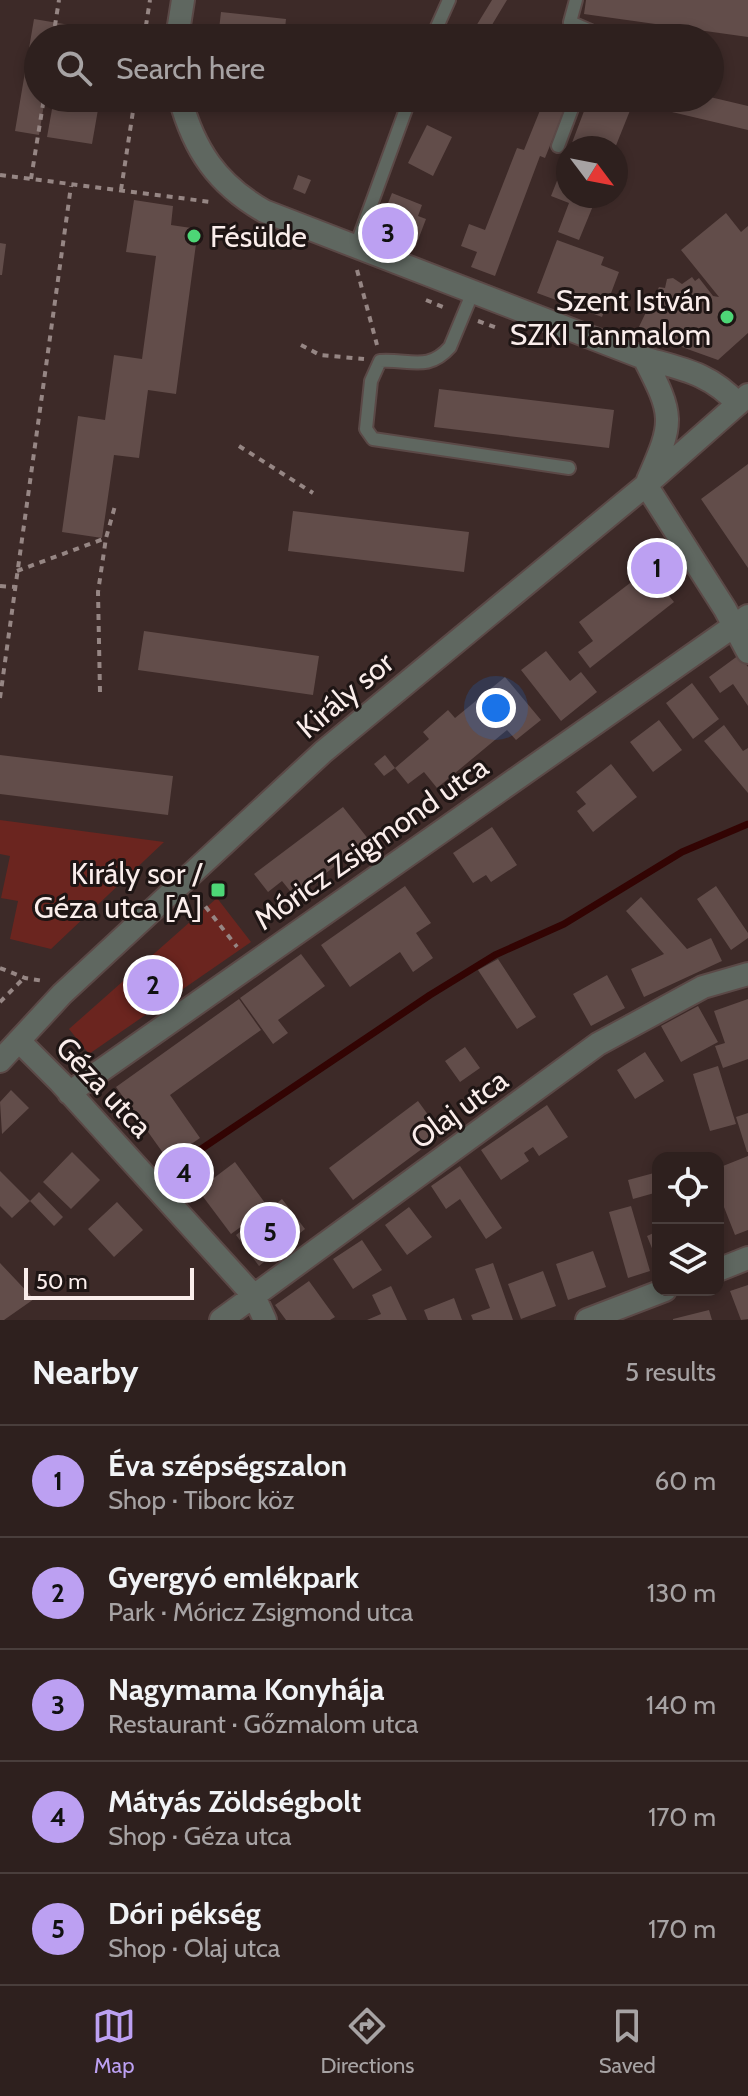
<!DOCTYPE html>
<html lang="en">
<head>
<meta charset="utf-8">
<style>
	:root { --surface:#2e201e; --page:#362827; --text:#f1f3f6; --muted:#a7a3a4; --line:#493e3c; --accent:#bca0f2 }
	body { margin:0; font-family:Cabin,sans-serif; background:var(--page); color:var(--text) }
	.controls { position:absolute; right:24px; bottom:24px; display:grid; overflow:hidden; border-radius:16px; box-shadow:0 4px 12px #0003 }
	.controls button { width:72px; height:72px; display:grid; place-items:center; padding:0; border:0; border-bottom:2px solid var(--line); background:var(--surface); color:var(--text); font:40px sans-serif }
	.compass { position:absolute; left:556px; top:136px; width:72px; height:72px; border-radius:50%; background:var(--surface); box-shadow:0 4px 12px #0003; rotate:122deg }
	.scale { position:absolute; left:24px; bottom:20px; width:170px; box-sizing:border-box; padding-left:8px; border:4px solid #faedeb; border-top:0; font-size:22px; line-height:28px; white-space:nowrap; color:#faedeb; -webkit-text-stroke:6px #1e1514; paint-order:stroke }
	.you { position:absolute; left:496px; top:708px; width:28px; height:28px; margin:-20px; border:6px solid #fff; border-radius:50%; background:#1a73e8; box-shadow:0 0 0 12px #1a73e833 }
	.badge { display:grid; place-items:center; width:52px; height:52px; border-radius:50%; background:var(--accent); color:#111; font-size:26px; font-weight:700 }
	.pin { position:absolute; translate:-50% -50%; border:4px solid #fff; box-shadow:0 2px 8px #0006 }
	.list { margin:0; padding:0; list-style:none }
	h2 { display:flex; justify-content:space-between; align-items:center; height:104px; margin:0; padding:0 32px; font-size:34px }
	h2 small { font-size:26px; font-weight:400; color:var(--muted) }
	.list li { display:grid; grid-template-columns:52px 1fr auto; gap:24px; align-items:center; box-sizing:border-box; height:112px; padding:0 32px; border-top:2px solid var(--line) }
	.list b { display:block; font-size:30px; white-space:nowrap }
	.list p { margin:0; font-size:26px; white-space:nowrap; color:var(--muted) }
	.list em { font-size:26px; font-style:normal; color:var(--muted) }
	.icon { flex:none; width:44px; height:44px; fill:none; stroke:currentColor; stroke-width:2; stroke-linecap:round; stroke-linejoin:round }
	.map { position:relative; flex:none; width:748px; height:1320px; overflow:hidden }
	.search { position:absolute; background:var(--surface); box-shadow:0 4px 12px #0003; left:24px; right:24px; top:24px; height:88px; display:flex; align-items:center; gap:20px; box-sizing:border-box; padding:0 28px; border-radius:44px; color:var(--muted); font-size:30px }
	.sheet { height:664px; background:var(--surface) }
	nav { display:flex; justify-content:space-around; align-items:center; box-sizing:border-box; height:112px; border-top:2px solid var(--line); background:var(--surface); font-size:22px; color:var(--muted) }
	nav a { display:grid; justify-items:center; gap:4px }
	nav .on { color:var(--accent) }
	.map>svg:first-child { display:block }
</style>
</head>
<body>
<div class="map">
<svg width="748" height="1320" viewBox="0 0 748 1320">
	<rect width="100%" height="100%" fill="#3d2a28"/>
	<!-- green -->
	<path fill="#6b251f" d="M0,820l164,22 -113,107 -41,-10 8,-38 -17,-3 9,-42 -10,-2z
		M217,898l34,44 -162,112 -20,-25z"/>
	<g fill="none" stroke-linecap="round" stroke-linejoin="round">
		<!-- stream -->
		<path stroke="#320403" stroke-width="7" d="M179,1164l251,-169 65,-40 69,-31 118,-72 66,-28"/>
	</g>
	<!-- building -->
	<path fill="#624d4a" d="M492,0h15l-23,38 -11,-7z
		M586,0h162v37l-164,-23z
		M221,12l65,7 -2,19h-66z
		M34,19l60,10 -1,9h-55v60h7l-6,37 -24,-4z
		M54,98h46l-8,46 -45,-7z
		M545,98h24l-24,60 -5,-2 -45,120 -24,-9 6,-15 -16,-6 8,-22 16,6 32,-82 7,2z
		M589,98h46l-20,50h-45z
		M658,98l52,-1 38,9v24l-93,-22z
		M427,125l25,12 -19,39 -25,-13z
		M568,153v43h36l-3,8 -6,-3 -16,39 -21,-8 11,-29 -18,-7z
		M298,175l13,5 -6,14 -12,-5z
		M392,193l30,12 -4,11 8,3 -11,29 -39,-15z
		M134,200l39,6 -2,19 27,4 -22,165 -28,-4 -9,68 -25,-3 -12,83 -40,-6 16,-116 27,4 9,-65 28,4 14,-103 -30,-4z
		M726,213l15,19 7,-6v107l-30,27 -81,-29 10,-21 -3,-9 6,-5 4,1 5,-10 6,1 2,-9 6,-1 9,6 10,-7 3,4 4,-3 14,18 6,1 -38,-47z
		M557,240l47,17 -3,8 18,7 -17,45 -65,-24z
		M0,243l6,1 -4,31h-2z
		M439,389l175,21 -5,38 -175,-21z
		M748,464v104l-47,-69z
		M293,511l176,21 -5,40 -176,-21z
		M672,551l14,18 -24,18 12,15 -84,66 -12,-16 15,-11 -14,-19z
		M144,631l175,25 -6,39 -175,-25z
		M546,651l24,30 11,-9 16,20 -36,29 -40,-51z
		M739,655l9,12v39l-15,-22 -13,9 -11,-16z
		M505,677l36,43 -25,20 -9,-10 -70,58 -13,-16 -16,12 -13,-16 34,-29 -6,-7 25,-22 7,8z
		M692,683l27,36 -26,20 -27,-36z
		M659,720l23,30 -29,22 -23,-30z
		M724,725l19,26 5,-3v45l-44,-52z
		M0,755l173,21 -5,39 -168,-21z
		M385,755l10,13 -11,8 -10,-12z
		M611,764l26,33 -44,35 -16,-21 9,-7 -10,-12z
		M343,807l26,33 -74,57 -13,-16 -14,11 -14,-18z
		M492,827l25,38 -26,17 -5,-7 -13,8 -20,-30z
		M405,886l26,37 -15,10 17,25 -20,14 -13,-20 -50,35 -29,-42z
		M716,886l32,47v5l-17,12 -34,-51z
		M641,897l46,52 24,-11 11,23 -78,36 -13,-28 33,-15 -38,-43z
		M301,954l24,32 -47,34 10,13 -15,11 -33,-46z
		M498,959l38,58 -19,12 -39,-59z
		M607,975l18,33 -34,18 -18,-32z
		M239,999l22,31 -91,65 30,43 -32,22 -52,-73z
		M748,999v60l-25,9 -8,-22 10,-3 -11,-32z
		M698,1006l20,36 -37,20 -20,-36z
		M465,1047l15,21 -20,14 -15,-21z
		M645,1052l19,29 -29,18 -18,-29z
		M718,1066l18,58 -26,7 -17,-57z
		M11,1090l18,18 -27,26 -2,-32z
		M418,1101l24,33 -89,66 -24,-32z
		M547,1105l21,32 -29,19 -6,-9 -9,6 5,8 -28,19 -20,-30z
		M748,1113v39h-1l-11,-35z
		M72,1152l28,28 -29,29 -28,-27z
		M748,1156v74l-13,5 -17,-43v-24z
		M235,1162l33,45 -37,27 -33,-44z
		M460,1166l42,62 -16,11 -26,-40 -14,10 -15,-23z
		M0,1171l30,30 -18,17 -12,-12z
		M654,1173l4,19 -25,7 -5,-19z
		M39,1192l24,25 -9,9 -24,-25z
		M282,1199l23,30 -46,37 -23,-31z
		M117,1202l26,28 -29,27 -26,-28z
		M631,1206l19,65 -22,7 -19,-66z
		M409,1207l23,30 -25,18 -22,-30z
		M658,1231v32l-11,-27z
		M362,1240l20,30 -29,19 -20,-30z
		M593,1251l13,36 -38,13 -12,-36z
		M0,1263l34,36 -30,21h-4z
		M493,1263l20,57h-40l-2,-5 19,-7 -15,-39z
		M543,1271l13,35 -35,13 -13,-35z
		M309,1281l26,36 -5,3h-44l-11,-15z
		M748,1285v34l-7,1 -11,-29z
		M391,1286l16,34h-40l14,-6 -9,-19z
		M454,1298l8,22h-34l-4,-10z
		M709,1310l3,10h-39v-1z"/>
	<g fill="none" stroke-linecap="round" stroke-linejoin="round">
		<defs>
			<path id="service" d="M576,0l-6,22 30,13 -2,3
				M432,38l17,-38
				M558,146l18,-48
				M356,246l54,-148
				M472,294l-22,53c-22,25 -40,12 -70,14l-9,20 -5,48 7,10 196,29"/>
			<path id="minor" d="M177,38l6,-38
				M180,98c14,52 37,86 84,113l380,147c38,11 66,15 94,46
				M644,358c30,58 30,63 4,122
				M646,485l79,124 23,43
				M20,1042l40,40 194,214 11,24
				M0,1061l62,-67 261,-242 323,-267 102,-90
				M69,1093l679,-477
				M718,1270l30,-12
				M221,1320l377,-276 105,-57 45,-13
				M587,1320l78,-30"/>
		</defs>
		<!-- service casing -->
		<use href="#service" stroke="#5b4947" stroke-width="16"/>
		<!-- minor casing -->
		<use href="#minor" stroke="#5b4947" stroke-width="26"/>
		<!-- path -->
		<path stroke="#968684" stroke-width="4" stroke-dasharray="6 6" stroke-linecap="butt" d="M53,38l6,-38
			M144,38l6,-38
			M0,175l211,27
			M31,179l13,-81
			M121,190l14,-92
			M357,270l20,75
			M426,300l22,9
			M478,321l22,8
			M301,345l19,10 44,4
			M239,446l74,47
			M17,571l89,-33 9,-32
			M0,586l15,1
			M100,692l-2,-100 8,-54
			M0,698l71,-512
			M198,897l39,50
			M0,968l25,10 19,3
			M0,1002l24,-24"/>
		<!-- service -->
		<use href="#service" stroke="#5f6760" stroke-width="12"/>
		<!-- minor -->
		<use href="#minor" stroke="#5f6760" stroke-width="22"/>
	</g>
	<!-- markers -->
	<g fill="#4dd676" stroke="#1e1514" stroke-width="3">
		<circle cx="194" cy="236" r="8"/>
		<circle cx="727" cy="317" r="8"/>
		<rect x="210" y="882" width="16" height="16" rx="4"/>
	</g>
	<g text-anchor="middle" dominant-baseline="central" stroke-width="6" stroke-linejoin="round" paint-order="stroke">
		<!-- poi labels -->
		<g font-size="30" fill="#faedeb" stroke="#1e1514" text-anchor="end">
			<text x="210" y="236" text-anchor="start">Fésülde</text>
			<text x="711" y="300">Szent István<tspan x="711" dy="34">SZKI Tanmalom</tspan></text>
			<text x="202" y="873">Király sor /<tspan x="202" dy="34">Géza utca [A]</tspan></text>
		</g>
		<!-- street labels -->
		<g font-size="30" fill="#faedeb" stroke="#1e1514">
			<text transform="translate(345 695) rotate(-40)">Király sor</text>
			<text transform="translate(371 843) rotate(-35)">Móricz Zsigmond utca</text>
			<text transform="translate(104 1087) rotate(47)">Géza utca</text>
			<text transform="translate(459 1109) rotate(-36)">Olaj utca</text>
		</g>
	</g>
</svg>
<div class="controls">
<button><svg class="icon" aria-label="locate" viewBox="0 0 24 24"><circle cx="12" cy="12" r="6"/><path d="M12 2v4M12 18v4M2 12h4M18 12h4"/></svg></button>
<button><svg class="icon" aria-label="layers" viewBox="0 0 24 24"><path d="M12 4l9 5-9 5-9-5zM3 14l9 5 9-5"/></svg></button>
</div>
<svg class="compass" viewBox="-18 -18 36 36"><path d="M0-13l5 13h-10z" fill="#e53935"/><path d="M0 13l5-13h-10z" fill="#a7a3a4"/></svg>
<div class="scale">50 m</div>
<div class="you"></div>
<div class="pin badge" style="left:657px;top:568px">1</div>
<div class="pin badge" style="left:153px;top:985px">2</div>
<div class="pin badge" style="left:388px;top:233px">3</div>
<div class="pin badge" style="left:184px;top:1173px">4</div>
<div class="pin badge" style="left:270px;top:1232px">5</div>
<div class="search"><svg class="icon" aria-label="search" viewBox="0 0 24 24"><circle cx="10" cy="10" r="6"/><path d="M15 15l6 6"/></svg>Search here</div>
</div>
<section class="sheet">
<h2>Nearby<small>5 results</small></h2>
<ul class="list">
<li><span class="badge">1</span><div><b>Éva szépségszalon</b><p>Shop · Tiborc köz</p></div><em>60 m</em></li>
<li><span class="badge">2</span><div><b>Gyergyó emlékpark</b><p>Park · Móricz Zsigmond utca</p></div><em>130 m</em></li>
<li><span class="badge">3</span><div><b>Nagymama Konyhája</b><p>Restaurant · Gőzmalom utca</p></div><em>140 m</em></li>
<li><span class="badge">4</span><div><b>Mátyás Zöldségbolt</b><p>Shop · Géza utca</p></div><em>170 m</em></li>
<li><span class="badge">5</span><div><b>Dóri pékség</b><p>Shop · Olaj utca</p></div><em>170 m</em></li>
</ul>
</section>
<nav>
<a class="on"><svg class="icon" aria-label="map" viewBox="0 0 24 24"><path d="M3 6l6-2 6 2 6-2v14l-6 2-6-2-6 2zM9 4v14M15 6v14"/></svg>Map</a>
<a><svg class="icon" aria-label="directions" viewBox="0 0 24 24"><path d="M12 3l9 9-9 9-9-9zM9 14v-3h6M13 9l2 2-2 2"/></svg>Directions</a>
<a><svg class="icon" aria-label="saved" viewBox="0 0 24 24"><path d="M7 4h10v16l-5-4-5 4z"/></svg>Saved</a>
</nav>
</body>
</html>
